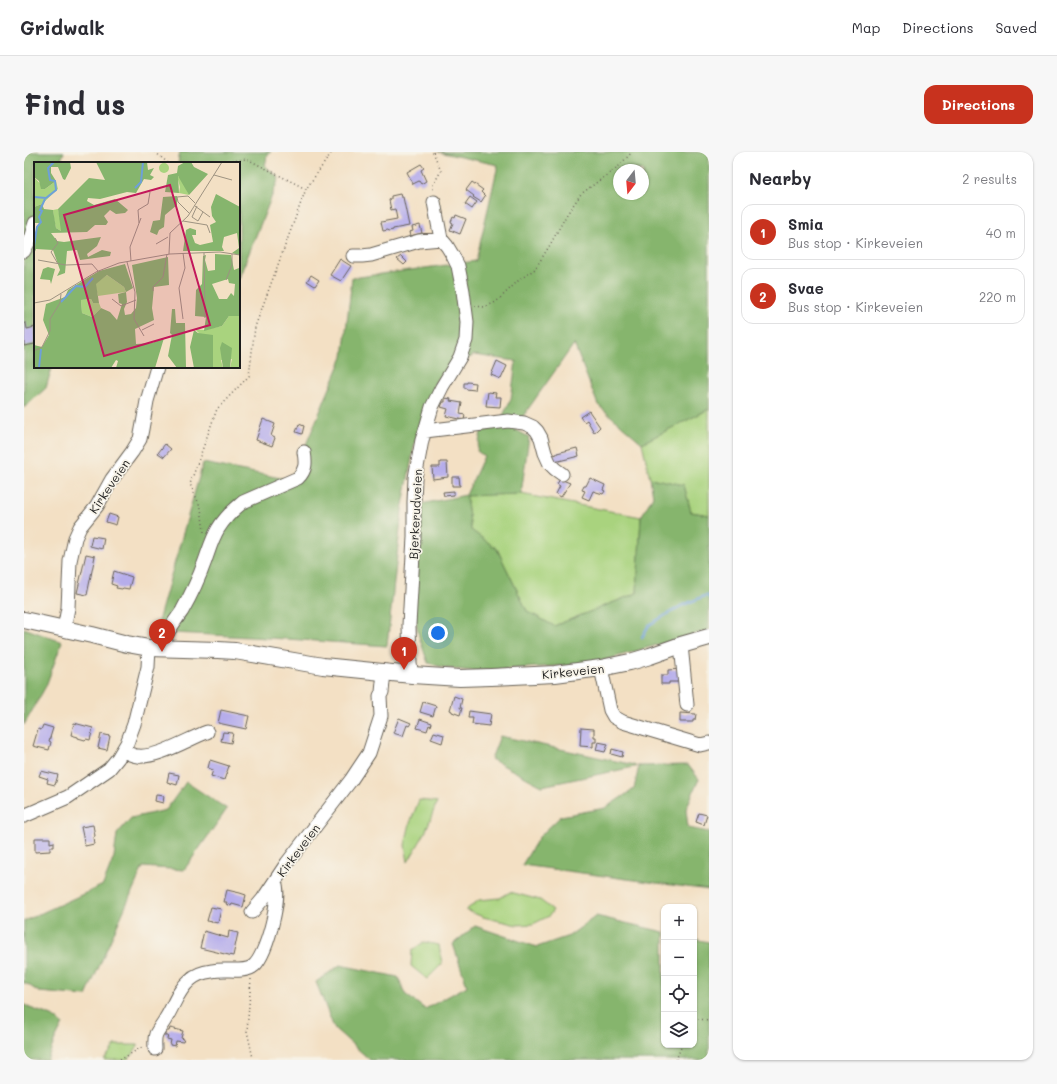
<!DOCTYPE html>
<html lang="en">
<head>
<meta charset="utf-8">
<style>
	:root { --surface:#fff; --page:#f7f7f7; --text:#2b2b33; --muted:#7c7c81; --line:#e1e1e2; --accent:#c8321e }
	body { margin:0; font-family:Mali,sans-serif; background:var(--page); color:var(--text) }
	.controls { position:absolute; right:12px; bottom:12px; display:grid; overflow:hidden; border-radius:8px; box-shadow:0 1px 3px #0004 }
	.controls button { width:36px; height:36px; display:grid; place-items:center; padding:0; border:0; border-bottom:1px solid var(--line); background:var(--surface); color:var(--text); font:20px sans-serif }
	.compass { position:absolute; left:589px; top:12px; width:36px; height:36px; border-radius:50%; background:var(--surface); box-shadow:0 1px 3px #0004; rotate:196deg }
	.you { position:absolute; left:414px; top:481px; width:14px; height:14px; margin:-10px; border:3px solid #fff; border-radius:50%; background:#1a73e8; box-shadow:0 0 0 6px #1a73e833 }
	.badge { display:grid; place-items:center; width:26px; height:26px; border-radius:50%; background:var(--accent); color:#fff; font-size:13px; font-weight:700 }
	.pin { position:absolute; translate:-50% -33px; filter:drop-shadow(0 1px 2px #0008) }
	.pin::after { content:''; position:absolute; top:21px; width:14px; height:12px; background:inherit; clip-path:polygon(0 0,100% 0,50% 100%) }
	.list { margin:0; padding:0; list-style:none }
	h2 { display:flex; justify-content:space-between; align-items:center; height:52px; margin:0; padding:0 16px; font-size:17px }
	h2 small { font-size:13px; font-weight:400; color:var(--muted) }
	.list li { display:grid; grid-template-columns:26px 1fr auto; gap:12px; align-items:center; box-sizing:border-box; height:56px; margin:0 8px 8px; padding:0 8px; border:1px solid var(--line); border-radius:12px }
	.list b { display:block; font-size:15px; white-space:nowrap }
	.list p { margin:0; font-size:13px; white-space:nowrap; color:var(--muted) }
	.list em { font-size:13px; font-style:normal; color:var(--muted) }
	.icon { flex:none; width:22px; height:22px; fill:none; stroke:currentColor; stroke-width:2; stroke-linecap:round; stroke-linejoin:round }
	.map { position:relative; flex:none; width:685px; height:908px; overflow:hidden; border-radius:12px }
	header { display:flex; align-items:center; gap:24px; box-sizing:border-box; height:56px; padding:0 20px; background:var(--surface); border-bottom:1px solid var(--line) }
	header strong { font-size:19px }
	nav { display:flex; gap:22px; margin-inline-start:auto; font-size:14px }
	.intro { display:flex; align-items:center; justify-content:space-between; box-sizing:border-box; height:96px; padding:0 24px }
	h1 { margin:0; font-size:28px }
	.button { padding:10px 18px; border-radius:12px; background:var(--accent); color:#fff; font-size:14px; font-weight:700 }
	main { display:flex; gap:24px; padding:0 24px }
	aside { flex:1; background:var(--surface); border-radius:12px; box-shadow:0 1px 3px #0004 }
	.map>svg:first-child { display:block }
</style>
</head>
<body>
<header>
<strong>Gridwalk</strong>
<nav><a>Map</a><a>Directions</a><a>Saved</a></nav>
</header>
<div class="intro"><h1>Find us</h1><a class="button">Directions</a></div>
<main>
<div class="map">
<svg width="685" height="908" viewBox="0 0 685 908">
	<rect width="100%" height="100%" fill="#f7f3e8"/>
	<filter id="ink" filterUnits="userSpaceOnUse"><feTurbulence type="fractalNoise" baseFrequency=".025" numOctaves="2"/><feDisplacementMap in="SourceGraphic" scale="8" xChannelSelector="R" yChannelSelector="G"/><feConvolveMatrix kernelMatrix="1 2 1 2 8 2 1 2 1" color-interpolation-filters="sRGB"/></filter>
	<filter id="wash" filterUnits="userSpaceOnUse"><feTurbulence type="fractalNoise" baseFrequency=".012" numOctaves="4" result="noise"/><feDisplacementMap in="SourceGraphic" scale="16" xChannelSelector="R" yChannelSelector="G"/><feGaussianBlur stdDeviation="0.9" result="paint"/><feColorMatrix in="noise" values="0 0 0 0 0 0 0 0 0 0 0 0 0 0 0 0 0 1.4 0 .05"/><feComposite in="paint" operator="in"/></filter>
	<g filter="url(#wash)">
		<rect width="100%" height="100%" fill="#f3e0c4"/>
		<!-- green -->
		<path fill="#a9d37e" stroke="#62784d" d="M685,257v106l-18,-3 -7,-27 -34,-7 -8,-35z
			M497,342l120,23 -4,76 -83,33 -27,-15 -30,-62 -26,-19 -5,-35z
			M395,648l18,2 -12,31 -17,29 -3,-17 5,-22z
			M486,740l30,8 13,10 -4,6 -16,8 -16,1 -34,-8 -17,-7 13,-10 21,-2z
			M400,790l15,3 3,19 -15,15 -16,-13 1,-16z
			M91,893h24l-11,15h-24z"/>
		<!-- forest -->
		<path fill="#86b56d" stroke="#516844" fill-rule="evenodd" d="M0,0h40l-4,11h-25v41l-2,5 2,1v157h17l-6,21 -21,19 -1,1z
			M156,0h91l-4,4 -2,10 14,12 -40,100v-115h-61z
			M414,0h271v257l-67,34 -44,-38 -24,-61 -60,85 15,8 -8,57 -55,2 5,34 26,19 30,62 27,15 83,-33 4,-76 12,-21 -3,-18 34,7 7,27 18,3v115l-118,34 -119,7 -27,-3 -17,-5 -9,-26 -5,-27 7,-106 45,-9 18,-39 -7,-5 4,-19 17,-6 13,-27 5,-38 -42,-6 -38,25 -21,62 -13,68 -15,136 -100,-7 -132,-7 48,-169 88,17 52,-123 9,-79 124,-17 22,-96zM595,18h24v24h-24z
			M0,476l38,14 -16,44 -22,39z
			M476,584l139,30 49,-1 11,14 -13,30 2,19 21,4v58l-187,-25 17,-28 22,-21 44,-8 29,-19 5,-23 -97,20 -51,-27z
			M162,630l41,27 -43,61 -41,-3 -57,129 -47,-4 -12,-8 -3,-1v-62l79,-36 11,-28 3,-23 14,-16 35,-8z
			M572,764l68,16v113h30v-106l15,3v118h-339l-36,-32 -18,-46 24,-17 58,12 7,17 20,15 42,-23 -14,-42 22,-18 62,21 32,-11z
			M0,852l6,4 22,8 11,8 -9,18 -7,18h-23z"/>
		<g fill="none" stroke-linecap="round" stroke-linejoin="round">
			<!-- stream -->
			<path stroke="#6ea0d9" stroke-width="2.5" d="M618,485l7,-12 32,-19 26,-11 2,3"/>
		</g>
		<g id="blocks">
			<!-- building -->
			<path fill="#b6adeb" d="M397,12l3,4 -3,2 5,11 -5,3 -2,-3 -6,3 -6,-12z
				M448,30l11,8 -2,2 4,4 -4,6 -8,-5 1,-1 -8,-6z
				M376,42l1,3h2l6,29 -16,3v1l-4,1 -1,-1 -5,1 -2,-9 16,-3 -2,-10 -4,1 -2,-10 2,-1v-3z
				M446,45l7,5 -5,7 -7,-5z
				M432,63l10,4 -6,15 -10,-4 3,-7 -2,-1 2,-5 2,1z
				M396,73l2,8 -12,3 -1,-4 4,-1 -1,-4z
				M377,104l6,6 -3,3 -7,-6z
				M316,107l11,7 -10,15 -11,-6z
				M287,123l8,5 -4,6 -8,-5z
				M0,171h2l1,6 8,-2v17l-11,2z
				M473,209l10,5 -6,13 -10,-4z
				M443,230l9,1 -1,7 -9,-1v-1h-2v-5h3z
				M464,240l8,1 -1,4h6l-1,10 -14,-1z
				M421,246l6,1 -1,2 12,2 -2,11 5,1 -1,5 -18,-4 2,-7 -7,-2 2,-5h2z
				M565,259l11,16 -4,4 -2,1 -7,-12 -3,2 -4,-5z
				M239,267l12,5 -4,12 4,2 -3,8 -16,-6z
				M275,272l5,2 -2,8 -6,-2z
				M141,292l6,5 -7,8 -6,-4z
				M553,296l2,8 -20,5 -7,1 -2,-6 7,-2v-1z
				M416,310h7l1,15 -15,2 -1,-12h8z
				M428,325h7l1,9h-8z
				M566,326l15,7 -2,5 2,1 -2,3 -10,-3 -4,9 -7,-3 3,-6 -3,-1 2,-4h2z
				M536,327l10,4 -9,14 -5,-3 4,-8 -3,-2z
				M430,339v4l-10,1 -1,-4z
				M85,362l9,3 -2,8 -10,-3z
				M68,384l12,2 -2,11 -12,-3z
				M62,402l9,2 -8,39 -10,-2z
				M90,419l18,6 -3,12 -6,-1 -1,1 -6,-1 1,-2 -6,-2z
				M656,517l1,13h-12v2h-8v-9h7v-5z
				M430,544l8,3 -2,9h2l-2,7 -8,-3v-1l-2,-1z
				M399,550l13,4 -3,10 -13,-4z
				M197,558l28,6 -3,13 -28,-6z
				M445,559l22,3 -2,12 -17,-2 1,-6h-5z
				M656,561l16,1 -1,6h-2v2h-13z
				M375,566l12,5 -2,3 -2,-1 -4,11 -10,-3z
				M396,567l12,4 -1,3 -2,-1 -2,6 -10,-3z
				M50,571l19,5 -3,12 -4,-1 -1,1 -7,-2v-1l-7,-2z
				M19,573l10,3 -4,13 2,1 -2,8 -16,-4 5,-17 3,1z
				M557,576l13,1v8h2v5h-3v5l-13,-1z
				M199,580l10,1 -2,10 -10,-2z
				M410,580l10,3 -2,8 -11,-4z
				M77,582l9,2 -3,14 -9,-2z
				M574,590l10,2 -3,8 -9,-2z
				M588,597l11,3 -1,5 -11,-3z
				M186,608l19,6 -5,14 -13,-4 2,-6 -5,-2z
				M17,619l17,4 -3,10 -8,-2 1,-4 -9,-3z
				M145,621l10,2 -2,10 -10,-3z
				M132,643l8,1 -1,7 -8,-2z
				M675,661l8,2 -3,10 -8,-3z
				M69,673l2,11 -2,1 1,7 -9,2 -4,-19z
				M11,686h15v5l4,-1v5h-4v4l-15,1z
				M203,738l13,3 6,2 -3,12 -11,-3 -1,2 -5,-2 1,-2h-3z
				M187,755l10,2 -3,14 -11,-2z
				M180,779l24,7 1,-7 9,2 -5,23 -33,-8z
				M146,876l13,3 -2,7 3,1 -1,3 -7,-1 -1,5 -5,-1 1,-5 -4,-1 1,-3h-3v-5h4z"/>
		</g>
	</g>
	<g filter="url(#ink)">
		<use href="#blocks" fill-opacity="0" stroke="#676157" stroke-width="1"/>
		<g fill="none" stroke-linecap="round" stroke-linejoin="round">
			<defs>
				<path id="minor" d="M0,99l6,-12 5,-16
					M329,104h9l9,-1 48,-14 22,-2
					M401,279l83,-10 16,2 9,4 4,4 4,7 4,15 5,11 5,5 7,5
					M40,477l4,-21 2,-47 5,-23 5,-11 17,-21 15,-27 20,-27 8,-13 2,-10 5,-28 10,-34
					M657,493l6,60
					M138,497c0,-12 14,-29 20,-38 9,-16 17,-33 23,-50 4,-11 7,-22 13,-32 6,-10 15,-19 25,-27l55,-24c8,-8 8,-15 6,-26
					M577,516l9,42 4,7 9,5 77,23 9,-2
					M388,523l-2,-11 -1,-39 5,-88v-35l1,-24 7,-38 3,-9 7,-24 10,-20 18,-30 6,-17 1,-18 -4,-31 -5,-25 -5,-10 -6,-10 -6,-7 -7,-37
					M99,599c5,2 10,5 15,5 20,2 50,-17 69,-24
					M0,664l44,-19 41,-28 9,-11 9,-15 7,-19 14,-57 1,-19
					M228,760l11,-13 24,-36 64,-83 18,-27 12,-37 -1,-20 2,-4 2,-20
					M131,897c0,-5 -1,-10 1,-15 3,-6 7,-10 10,-16 8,-13 12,-28 24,-38 6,-6 14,-8 22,-9 12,-3 30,2 40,-4 14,-8 30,-71 23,-85"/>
				<path id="major" d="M0,468l68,15 35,9 22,4 69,2 17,1 88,15 89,9 48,3 31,-1 64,-3 46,-6 29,-6 20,-6 31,-11 28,-8"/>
			</defs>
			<!-- minor casing -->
			<use href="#minor" stroke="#676157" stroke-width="15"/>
			<!-- major casing -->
			<use href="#major" stroke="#676157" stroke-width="18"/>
			<!-- path -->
			<path stroke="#676157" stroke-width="1.5" stroke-dasharray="1 3" stroke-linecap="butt" d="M131,0l13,11
				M409,0l8,19 -8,14v7
				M188,11l35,-4 59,30 26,-37
				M451,154l10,1 11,-5 23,-22 16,-11 15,-24 17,-31 14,-20 38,-28 13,-14
				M180,380l-3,-24 -11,-24 27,-75 32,-33 6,-49 51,-138
				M227,827l-4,52 6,27
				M670,867l15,1
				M96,908l24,-14
				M652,908l6,-15"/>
			<!-- minor -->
			<use href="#minor" stroke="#fff" stroke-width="13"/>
			<!-- major -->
			<use href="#major" stroke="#fff" stroke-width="16"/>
		</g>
	</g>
	<g text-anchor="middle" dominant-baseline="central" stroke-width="3.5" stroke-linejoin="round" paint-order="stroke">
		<!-- street labels -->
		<g font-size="12" fill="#1c1c1c" stroke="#f7f3e8">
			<text transform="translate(85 334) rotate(-56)">Kirkeveien</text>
			<text transform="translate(391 362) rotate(-87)">Bjerkerudveien</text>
			<text transform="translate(549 519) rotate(-6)">Kirkeveien</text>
			<text transform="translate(274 698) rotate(-53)">Kirkeveien</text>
		</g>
	</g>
	<!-- overview -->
	<g transform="translate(10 10)">
		<rect width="206" height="206" fill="#f3e0c4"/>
		<path d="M125 6a5 5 0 1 1 10 0a5 5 0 1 1-10 0ZM143,14l4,2 8,17 -10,-2 1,-6zM0,15l11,12 11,-8 2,8 -16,15 -8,3zM24,47l4,19 -1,3 -5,-3 -2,-9 -1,-9zM73,113l17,12 2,5 -28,4 -3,-12zM57,137l2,4h6l2,5 -9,9 -10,-4 -1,-13zM195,154h11v51l-10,1 2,-9 -11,1 2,8h-10v-20l-18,-19 9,1 18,-4z" fill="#a9d37e"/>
		<path d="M0,0h36l1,6 -6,12 -2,-1 -5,-12h-7v6l5,8 -11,8h-4l-2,-8 -5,-4zM62,0h51l1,8 6,-2 -4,7 4,2 -3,3 -7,-1 -8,14 -9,-1 -27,7 -12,-1 -1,3 7,4 21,-6 13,11 -3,3 -9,1 -6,-4 -6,6 4,6 -2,3h-11l-8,7 -36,1 6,8 7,1 37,-5 -4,9 -10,8 1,3 14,-7 9,2 -1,4 -30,4 -3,-10 -10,1 -2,22 -8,3 3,-6 -7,-20 -17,-1 -2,5v-18l5,-13h-5v-16l8,-3 2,5 9,1 3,18 5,3 -3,-22 31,-31 16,2zM151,0h6l3,5 14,7 -19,21 -11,-19 1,17 -14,-1 3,-17 9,-2 1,-7zM182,32l24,13v109h-11l-7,10 -18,5 2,-14 -11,-1 1,-26 6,-6 1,-28 3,-1 -1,5 3,11 7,-1v-16l16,1 3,15 5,-2 1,-4 -1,-9 -7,-2 7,-5 -2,-15 -13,4 -2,10 2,4h-41l3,-21 4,-2 6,2v5h-4l3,8 5,2 13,-3 -3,-17 6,-3 -4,-6 -1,-9zM194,117l1,4 6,1 -1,12 -3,-3 -4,6h-8l-7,-15zM143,34v9l-12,10 -1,12 -5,3 -2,5 -7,-3 3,-11 7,-1 3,-23zM134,95l1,28 -15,2 -2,21 2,12 -19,9 1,15 16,-1 12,-5 -9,30h-39l2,-7 -2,-1 -5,8h-77v-23l8,2 7,-12 -6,-15 3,-16 19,-7 3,-7 31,-19 26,-7 8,24 -7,4 1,10 -3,7 1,6 6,-1 5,-6 1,-10 -5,-33zM73,113l17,12 2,5 -8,2 1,9 3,1 -5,16 -7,-8 -9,-4 -9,9 -10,-4 -1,-13 10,-1 2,4h6l-3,-19zM14,105l7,2 -4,15 -1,-4 -10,-1 3,-10zM138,147h3l1,14h9l1,45h-9l-9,-12 4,-21 -2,-2zM160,168l4,3 15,2v33h-19l-4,-21zM188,180l10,6 -2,20h-7l-3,-20z" fill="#86b56d" fill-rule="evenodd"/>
		<path fill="none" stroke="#6ea0d9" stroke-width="2" d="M101,26l6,-6 2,-20M0,35l12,1 10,-8 -1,-9 -5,-1 -2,-12 6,-6M0,84l3,-19 4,-5 -2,-5 3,-6 -2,-1 5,-11M27,140l15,-16 9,1 8,-9M5,206l2,-19"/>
		<path fill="none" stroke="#9d9281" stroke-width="1" d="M180,13l18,5M161,44l15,11M163,44l-5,11 6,4 5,-9M155,51l-11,-11 -1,-5 11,-1 7,7M149,59l24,4 3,8M105,61l-1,-13 10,-6 2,-12M21,76l3,5 -7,9 7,12M122,82l12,-7M149,91l2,15 -6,20 4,31M170,91l1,65M135,92l1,-21 18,-17 34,-54M4,98l28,5 26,-1 6,7M97,99l-1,-14 11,-29M93,100l8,30 -1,27 10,17M192,118l6,-15v-11M119,129v-4l10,-10 4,-23M78,137l9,7 15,-6M0,141l16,-3 46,-28 23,-9 51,-9 50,-2 20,3M108,168l12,-6M0,189l8,-4 8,-16v-12l10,-16 1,-9"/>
		<path fill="#c2185b" fill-opacity="0.15" stroke="#c2185b" stroke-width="2" d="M136,23l40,140 -106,31 -40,-141z"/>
		<rect width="206" height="206" fill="none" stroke="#1c1c1c" stroke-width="2"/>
	</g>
</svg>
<div class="controls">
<button>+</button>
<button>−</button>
<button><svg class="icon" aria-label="locate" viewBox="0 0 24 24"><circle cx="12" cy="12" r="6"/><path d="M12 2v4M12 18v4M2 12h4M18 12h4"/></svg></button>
<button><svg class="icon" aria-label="layers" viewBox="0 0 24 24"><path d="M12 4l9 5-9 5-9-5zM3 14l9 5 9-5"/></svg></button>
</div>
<svg class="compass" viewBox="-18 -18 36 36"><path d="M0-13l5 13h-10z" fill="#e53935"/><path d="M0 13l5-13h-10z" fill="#7c7c81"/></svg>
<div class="you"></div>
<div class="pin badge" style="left:380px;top:518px">1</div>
<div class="pin badge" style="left:138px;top:500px">2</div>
</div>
<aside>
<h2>Nearby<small>2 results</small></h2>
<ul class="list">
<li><span class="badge">1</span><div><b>Smia</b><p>Bus stop · Kirkeveien</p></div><em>40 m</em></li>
<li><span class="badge">2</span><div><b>Svae</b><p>Bus stop · Kirkeveien</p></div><em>220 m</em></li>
</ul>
</aside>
</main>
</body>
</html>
